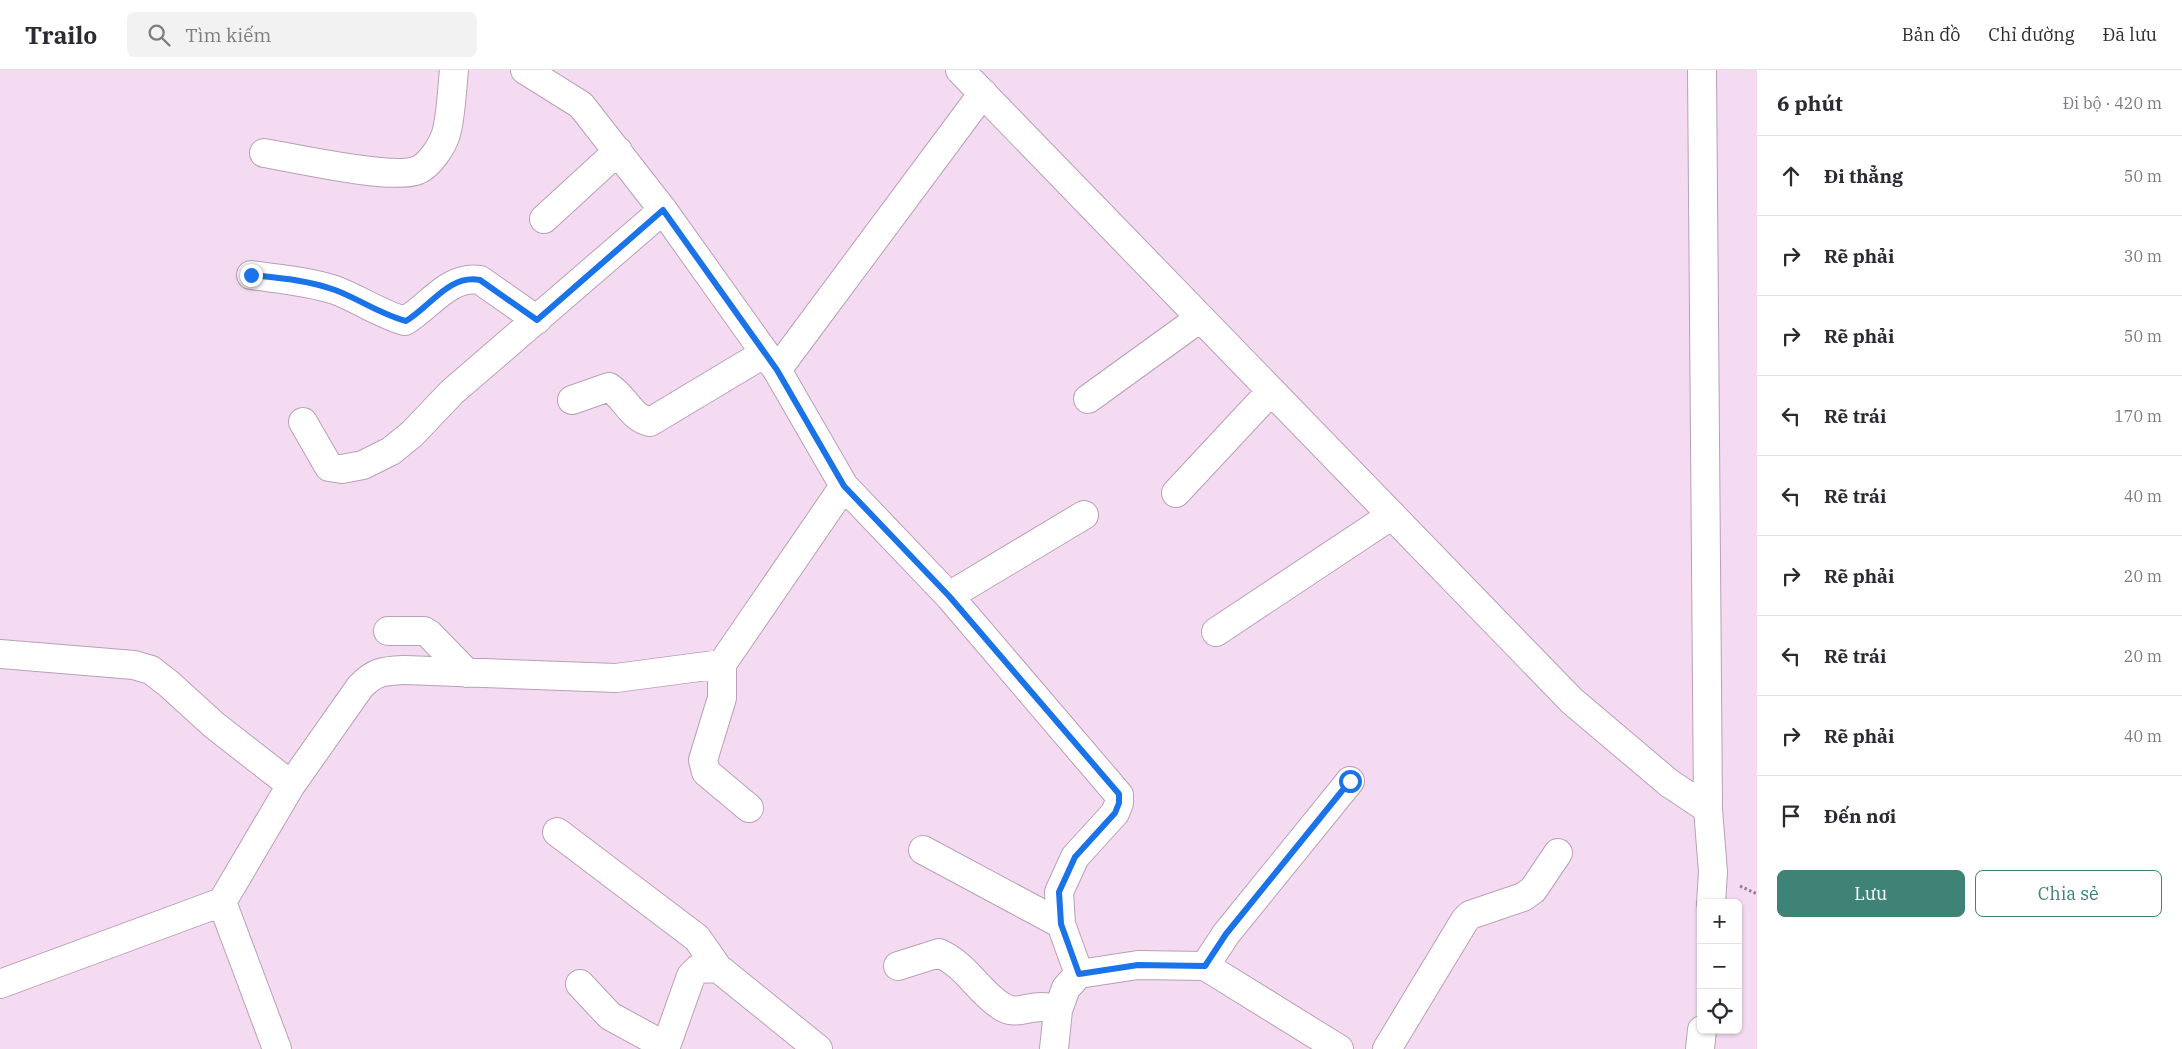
<!DOCTYPE html>
<html lang="vi">
<head>
<meta charset="utf-8">
<style>
	:root { --surface:#fff; --page:#f2f2f3; --text:#2b2b33; --muted:#7c7c81; --line:#e1e1e2; --accent:#3f8376 }
	body { margin:0; font-family:"IBM Plex Serif",serif; background:var(--page); color:var(--text) }
	.controls { position:absolute; right:15px; bottom:15px; display:grid; overflow:hidden; border-radius:8px; box-shadow:0 1px 4px #0004 }
	.controls button { width:45px; height:45px; display:grid; place-items:center; padding:0; border:0; border-bottom:1px solid var(--line); background:var(--surface); color:var(--text); font:25px sans-serif }
	.stop { position:absolute; width:15px; height:15px; margin:-11px; border:4px solid #1a73e8; border-radius:50%; background:#fff }
	.stop.end { background:#1a73e8; border-color:#fff; box-shadow:0 1px 5px #0008 }
	.list { margin:0; padding:0; list-style:none }
	h2 { display:flex; justify-content:space-between; align-items:center; height:65px; margin:0; padding:0 20px; font-size:21px }
	h2 small { font-size:16px; font-weight:400; color:var(--muted) }
	.list li { display:grid; grid-template-columns:32px 1fr auto; gap:15px; align-items:center; box-sizing:border-box; height:80px; padding:0 20px; border-top:1px solid var(--line) }
	.list b { display:block; font-size:19px; white-space:nowrap }
	.list em { font-size:16px; font-style:normal; color:var(--muted) }
	.actions { display:flex; gap:10px; padding:15px 20px }
	.actions a { flex:1; padding:11px 0; border:1px solid var(--accent); border-radius:8px; text-align:center; font-size:18px; color:var(--accent) }
	.actions .main { background:var(--accent); color:#fff }
	.icon { flex:none; width:28px; height:28px; fill:none; stroke:currentColor; stroke-width:2; stroke-linecap:round; stroke-linejoin:round }
	.map { position:relative; flex:none; width:1757px; height:979px; overflow:hidden }
	header { display:flex; align-items:center; gap:30px; box-sizing:border-box; height:70px; padding:0 25px; background:var(--surface); border-bottom:1px solid var(--line) }
	header strong { font-size:24px }
	nav { display:flex; gap:28px; margin-inline-start:auto; font-size:18px }
	.search { width:350px; height:45px; background:var(--page); display:flex; align-items:center; gap:12px; box-sizing:border-box; padding:0 18px; border-radius:8px; color:var(--muted); font-size:19px }
	main { display:flex }
	aside { flex:1; background:var(--surface) }
	.map>svg:first-child { display:block }
</style>
</head>
<body>
<header>
<strong>Trailo</strong>
<div class="search"><svg class="icon" aria-label="search" viewBox="0 0 24 24"><circle cx="10" cy="10" r="6"/><path d="M15 15l6 6"/></svg>Tìm kiếm</div>
<nav><a>Bản đồ</a><a>Chỉ đường</a><a>Đã lưu</a></nav>
</header>
<main>
<div class="map">
<svg width="1757" height="979" viewBox="0 0 1757 979">
	<rect width="100%" height="100%" fill="#f4dbf2"/>
	<g fill="none" stroke-linecap="round" stroke-linejoin="round">
		<defs>
			<path id="minor" d="M525,0l56,35 82,105 114,160 67,116 105,110 170,199v8l-4,10 -40,44 -16,35 2,32 18,50
				M960,0l612,631 97,82 39,26
				M1702,0l6,739 5,63 -2,31
				M264,83c30,5 130,28 154,17 12,-5 24,-24 28,-36 5,-17 6,-45 8,-64
				M544,149l74,-68
				M251,205c28,4 57,6 84,15 24,9 45,24 70,31 25,-15 44,-46 75,-41l57,40
				M777,300l206,-277
				M1088,329l112,-81
				M572,330l37,-13c16,10 22,31 41,35l115,-69
				M303,352l26,45 13,2 21,-4 28,-14 21,-17 40,-42 211,-182
				M1176,423l95,-102
				M949,526l135,-81
				M388,561h36l5,3 38,39
				M1216,562l176,-117
				M0,584l134,11 17,5 18,14 45,41 77,60
				M722,594v34l-19,62 3,12 43,36
				M557,762l140,106 21,30
				M923,780l138,74
				M222,832l55,147
				M898,896l41,-13c27,12 39,38 62,53 14,10 27,0 42,1 5,0 11,2 15,3
				M1205,896l21,-32 124,-153
				M0,914l222,-82 69,-117 69,-98c15,-16 24,-16 45,-17l211,8 106,-14 122,-178
				M580,914l30,32 55,30
				M665,979l26,-73 7,-7 20,-1 100,81
				M1054,979l4,-39 8,-22 13,-14 59,-9 67,1 134,83
				M1387,979l78,-129 5,-5 53,-18 10,-7 25,-37
				M1700,979l2,-19"/>
		</defs>
		<!-- minor casing -->
		<use href="#minor" stroke="#b8a0b6" stroke-width="30"/>
		<!-- path -->
		<path stroke="#907e8e" stroke-width="3" stroke-dasharray="2.5 2.5" stroke-linecap="butt" d="M1740,816l17,8"/>
		<!-- minor -->
		<use href="#minor" stroke="#fff" stroke-width="28"/>
	</g>
	<g fill="none" stroke-linecap="round" stroke-linejoin="round">
		<!-- route -->
		<path stroke="#1a73e8" stroke-width="6" d="M251,205c28,3 57,5 84,15 24,9 45,24 71,31 24,-14 43,-47 74,-41l57,40 126,-110 114,160 67,116 105,110 170,198v9l-4,10 -40,44 -16,35 2,32 18,50 59,-9 67,1 21,-32 124,-153"/>
	</g>
</svg>
<div class="controls">
<button>+</button>
<button>−</button>
<button><svg class="icon" aria-label="locate" viewBox="0 0 24 24"><circle cx="12" cy="12" r="6"/><path d="M12 2v4M12 18v4M2 12h4M18 12h4"/></svg></button>
</div>
<div class="stop" style="left:1350px;top:711px"></div>
<div class="stop end" style="left:251px;top:205px"></div>
</div>
<aside>
<h2>6 phút<small>Đi bộ · 420 m</small></h2>
<ul class="list">
<li><svg class="icon" aria-label="ahead" viewBox="0 0 24 24"><path d="M12 20V5M6 11l6-6 6 6"/></svg><div><b>Đi thẳng</b></div><em>50 m</em></li>
<li><svg class="icon" aria-label="right" viewBox="0 0 24 24"><path d="M7 20v-9h11M14 6l5 5-5 5"/></svg><div><b>Rẽ phải</b></div><em>30 m</em></li>
<li><svg class="icon" aria-label="right" viewBox="0 0 24 24"><path d="M7 20v-9h11M14 6l5 5-5 5"/></svg><div><b>Rẽ phải</b></div><em>50 m</em></li>
<li><svg class="icon" aria-label="left" viewBox="0 0 24 24"><path d="M17 20v-9H6M10 6l-5 5 5 5"/></svg><div><b>Rẽ trái</b></div><em>170 m</em></li>
<li><svg class="icon" aria-label="left" viewBox="0 0 24 24"><path d="M17 20v-9H6M10 6l-5 5 5 5"/></svg><div><b>Rẽ trái</b></div><em>40 m</em></li>
<li><svg class="icon" aria-label="right" viewBox="0 0 24 24"><path d="M7 20v-9h11M14 6l5 5-5 5"/></svg><div><b>Rẽ phải</b></div><em>20 m</em></li>
<li><svg class="icon" aria-label="left" viewBox="0 0 24 24"><path d="M17 20v-9H6M10 6l-5 5 5 5"/></svg><div><b>Rẽ trái</b></div><em>20 m</em></li>
<li><svg class="icon" aria-label="right" viewBox="0 0 24 24"><path d="M7 20v-9h11M14 6l5 5-5 5"/></svg><div><b>Rẽ phải</b></div><em>40 m</em></li>
<li><svg class="icon" aria-label="arrive" viewBox="0 0 24 24"><path d="M6 21V4h12l-3 4 3 4H6"/></svg><div><b>Đến nơi</b></div></li>
</ul>
<div class="actions"><a class="main">Lưu</a><a>Chia sẻ</a></div>
</aside>
</main>
</body>
</html>
